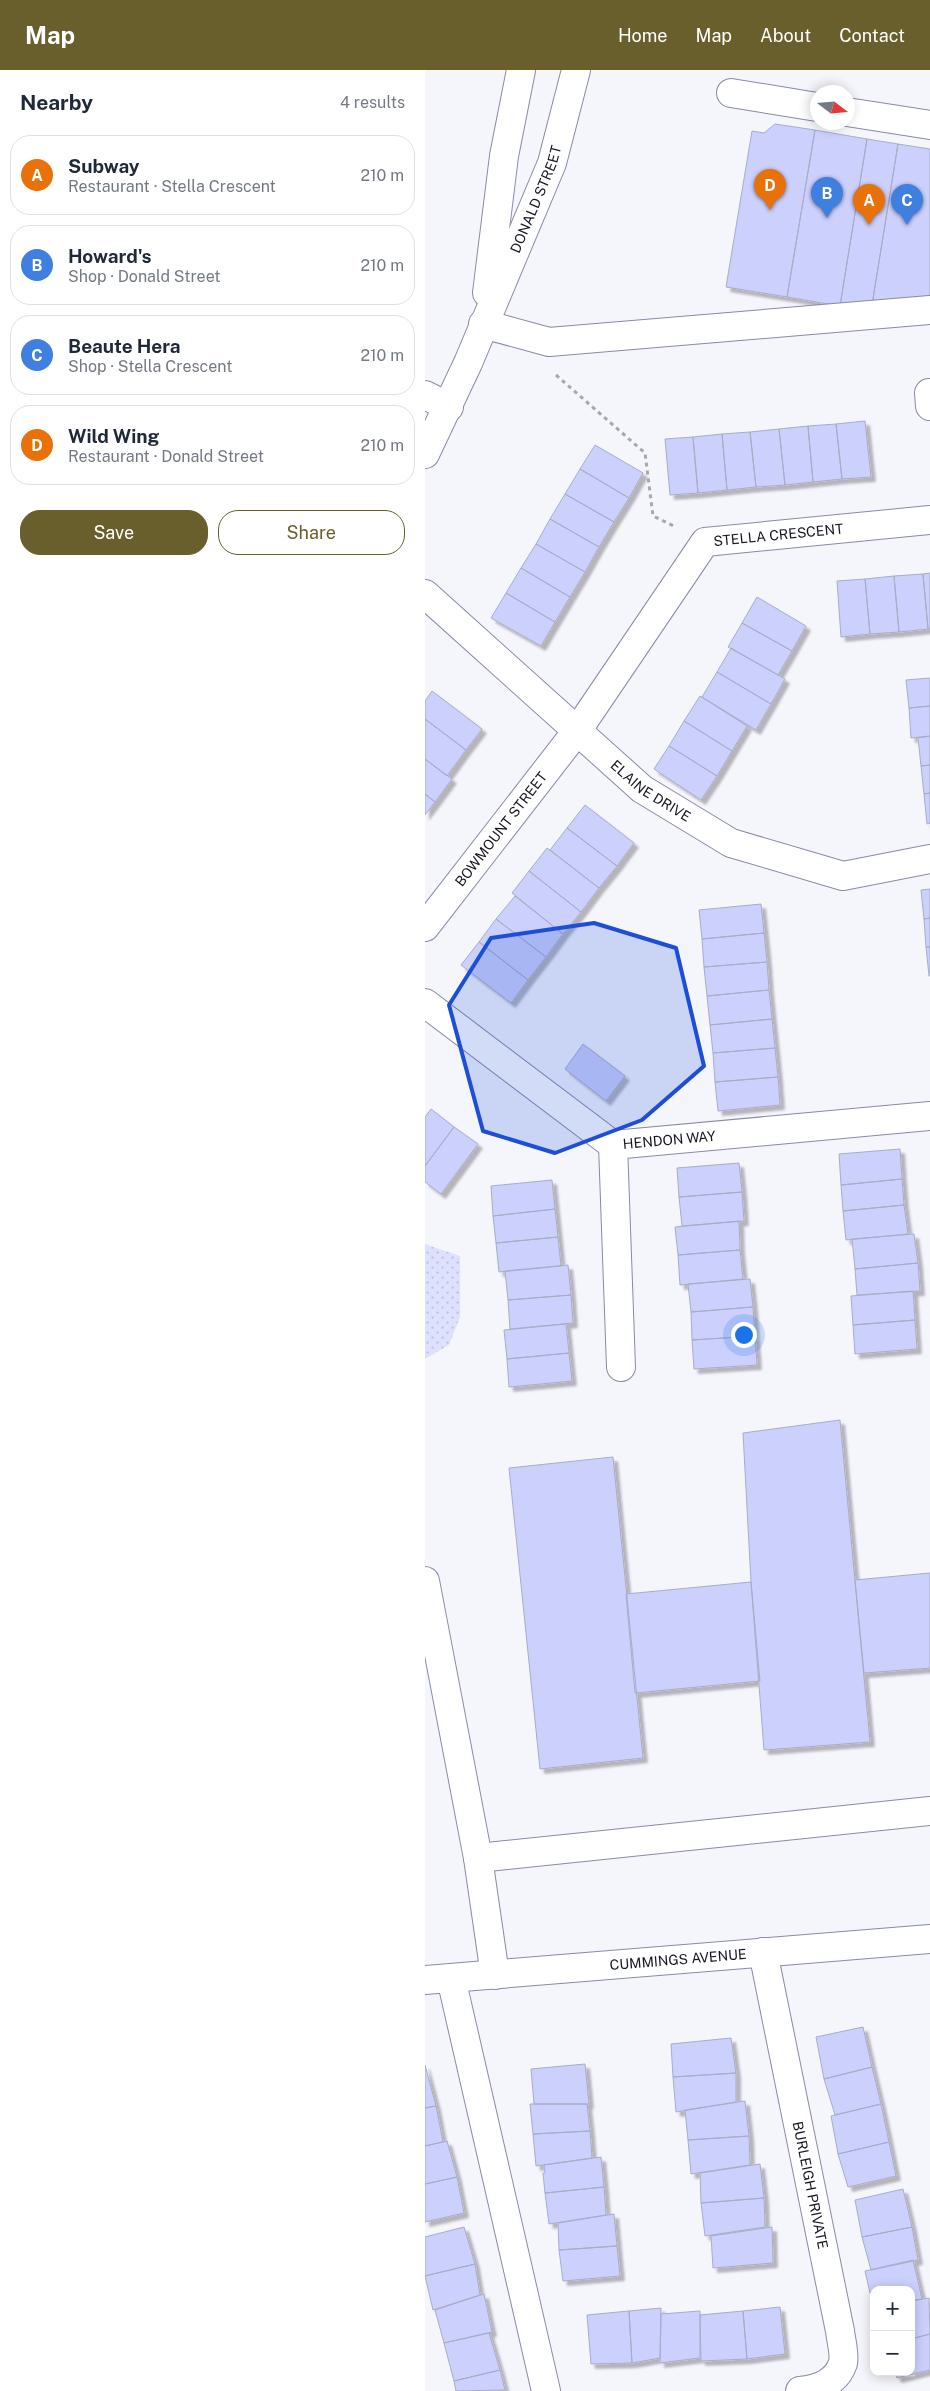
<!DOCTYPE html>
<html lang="en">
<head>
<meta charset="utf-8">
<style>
	:root { --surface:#fff; --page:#f2f2f3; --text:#1f2937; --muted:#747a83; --line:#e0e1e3; --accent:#685f2c }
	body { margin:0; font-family:"Public Sans",sans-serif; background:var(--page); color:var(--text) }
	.controls { position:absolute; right:15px; bottom:15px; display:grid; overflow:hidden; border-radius:10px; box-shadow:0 2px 12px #0003 }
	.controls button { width:45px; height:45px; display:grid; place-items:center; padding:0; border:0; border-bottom:1px solid var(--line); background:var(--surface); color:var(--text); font:25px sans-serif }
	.compass { position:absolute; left:385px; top:15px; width:45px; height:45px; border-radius:50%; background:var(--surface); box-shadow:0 2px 12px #0003; rotate:106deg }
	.you { position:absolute; left:318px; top:1264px; width:18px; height:18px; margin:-12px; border:4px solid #fff; border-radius:50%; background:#1a73e8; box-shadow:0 0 0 8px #1a73e833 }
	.badge { display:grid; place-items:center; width:32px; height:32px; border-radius:50%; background:var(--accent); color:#fff; font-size:16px; font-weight:700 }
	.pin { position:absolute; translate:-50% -41px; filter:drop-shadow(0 1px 2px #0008) }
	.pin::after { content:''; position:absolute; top:26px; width:18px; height:15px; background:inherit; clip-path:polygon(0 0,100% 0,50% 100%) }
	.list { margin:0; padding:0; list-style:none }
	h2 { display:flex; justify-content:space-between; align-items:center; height:65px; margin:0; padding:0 20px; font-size:21px }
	h2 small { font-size:16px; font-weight:400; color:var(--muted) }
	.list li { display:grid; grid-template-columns:32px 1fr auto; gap:15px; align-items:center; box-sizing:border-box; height:80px; margin:0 10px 10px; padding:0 10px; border:1px solid var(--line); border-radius:20px }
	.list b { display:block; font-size:19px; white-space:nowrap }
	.list p { margin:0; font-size:16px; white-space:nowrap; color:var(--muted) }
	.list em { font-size:16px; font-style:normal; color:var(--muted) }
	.actions { display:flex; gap:10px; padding:15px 20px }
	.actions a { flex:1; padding:11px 0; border:1px solid var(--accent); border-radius:20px; text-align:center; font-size:18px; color:var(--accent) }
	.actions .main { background:var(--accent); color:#fff }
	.map { position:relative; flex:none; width:505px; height:2321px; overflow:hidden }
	header { display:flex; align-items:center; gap:30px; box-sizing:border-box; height:70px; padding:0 25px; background:var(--accent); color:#fff }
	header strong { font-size:24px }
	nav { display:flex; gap:28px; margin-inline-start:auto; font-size:18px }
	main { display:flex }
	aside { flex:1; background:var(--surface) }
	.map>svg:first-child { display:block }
</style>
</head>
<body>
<header>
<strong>Map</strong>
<nav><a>Home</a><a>Map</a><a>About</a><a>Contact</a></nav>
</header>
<main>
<aside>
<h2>Nearby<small>4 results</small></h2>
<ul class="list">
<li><span class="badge" style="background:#e8710a">A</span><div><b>Subway</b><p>Restaurant · Stella Crescent</p></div><em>210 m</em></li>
<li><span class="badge" style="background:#3f7fe0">B</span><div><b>Howard's</b><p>Shop · Donald Street</p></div><em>210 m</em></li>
<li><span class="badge" style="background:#3f7fe0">C</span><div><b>Beaute Hera</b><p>Shop · Stella Crescent</p></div><em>210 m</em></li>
<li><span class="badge" style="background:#e8710a">D</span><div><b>Wild Wing</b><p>Restaurant · Donald Street</p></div><em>210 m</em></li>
</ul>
<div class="actions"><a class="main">Save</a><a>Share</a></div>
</aside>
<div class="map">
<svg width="505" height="2321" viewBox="0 0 505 2321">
	<defs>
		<pattern id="park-dots" width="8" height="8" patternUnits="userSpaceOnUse" patternTransform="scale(1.25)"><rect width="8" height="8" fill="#dde1fd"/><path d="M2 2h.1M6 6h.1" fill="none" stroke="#bdc0d9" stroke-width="1.8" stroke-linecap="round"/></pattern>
		<filter id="shadow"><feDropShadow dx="4.5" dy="4.5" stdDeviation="1" flood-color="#0004"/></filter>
	</defs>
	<rect width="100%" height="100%" fill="#f5f5fc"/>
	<!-- park -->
	<path fill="url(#park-dots)" d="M0,1174l35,12v61l-11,28 -24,14z"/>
	<!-- building -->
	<path fill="#cbd0fc" stroke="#a8acc8" filter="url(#shadow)" d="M350,54l40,6 -28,167 -61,-10 26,-156 12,2z
		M390,60l52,9 -27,167 -53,-9z
		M442,69l31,5 -26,161 -32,1z
		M473,74l32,5v151l-58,5z
		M440,351l6,56 -29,2 -6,-55z
		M411,354l6,55 -29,3 -5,-56z
		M383,356l5,56 -28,3 -6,-56z
		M354,359l6,56 -29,2 -6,-55z
		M325,362l6,55 -29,3 -5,-56z
		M297,364l5,56 -29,3 -5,-56z
		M268,367l5,56 -28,2 -5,-56z
		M170,375l48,28 -14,25 -49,-29z
		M155,399l49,29 -15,24 -49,-28z
		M140,424l49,28 -15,25 -49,-28z
		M125,449l49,28 -14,25 -49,-28z
		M111,474l49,28 -15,25 -49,-29z
		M96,498l49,29 -15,25 -49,-29z
		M505,503v56h-2l-5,-55z
		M498,504l5,55 -29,3 -5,-56z
		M469,506l5,56 -29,2 -5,-55z
		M440,509l5,55 -29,3 -4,-56z
		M81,523l49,29 -14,24 -50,-28z
		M332,527l49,29 -14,25 -50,-28z
		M317,553l50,28 -14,24 -50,-28z
		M306,578l54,31 -14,25 -54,-32z
		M292,602l54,32 -15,26 -54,-33z
		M505,608v28l-21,2 -3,-28z
		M7,621l50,38 -16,21 -41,-31v-18z
		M275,626l47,30 -15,25 -48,-30z
		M505,636v30l-19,2 -2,-30z
		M0,649l41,31 -19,26 -22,-17z
		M259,651l48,30 -15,25 -48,-30z
		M505,666v29l-9,1 -3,-28z
		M244,676l48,30 -16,24 -47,-31z
		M0,689l27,20 -17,23 -10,-8z
		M505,695v28l-6,1 -3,-28z
		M505,723v30l-3,1 -3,-30z
		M0,724l10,8 -10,13z
		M160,735l49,38 -17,23 -50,-38z
		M142,758l50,38 -18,22 -49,-38z
		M122,778l52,40 -18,24 -52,-41z
		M104,801l52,41 -18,22 -51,-41z
		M505,819v29l-6,1 -3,-29z
		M90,826l48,38 -17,23 -50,-38z
		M336,834l3,29 -62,6 -3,-29z
		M505,848v29h-4l-2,-28z
		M71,849l50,38 -18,23 -49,-38z
		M339,863l3,29 -63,5 -2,-28z
		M54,872l49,38 -17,23 -50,-38z
		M501,877h4v29h-1z
		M342,892l2,28 -62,6 -3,-29z
		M344,920l3,29 -62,6 -3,-29z
		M347,949l3,29 -62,5 -3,-28z
		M158,974l42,32 -19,25 -41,-32z
		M350,978l3,29 -63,5 -2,-29z
		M353,1007l2,28 -62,6 -3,-29z
		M6,1039l23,18 -29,39v-49z
		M29,1057l24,17 -37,50 -16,-12v-16z
		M475,1079l2,30 -61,6 -2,-31z
		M314,1093l3,29 -63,5 -2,-29z
		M477,1109l2,26 -61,6 -2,-26z
		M127,1110l3,29 -62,7 -2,-30z
		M317,1122l2,29 -62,5 -3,-29z
		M479,1135l4,29 -62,6 -3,-29z
		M130,1139l3,28 -62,6 -3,-27z
		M314,1151l1,29 -62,5 -3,-28z
		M489,1164l4,29 -63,6 -3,-30z
		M133,1167l3,29 -62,6 -3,-29z
		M315,1180l3,29 -63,6 -2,-30z
		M493,1193l2,28 -63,4 -2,-26z
		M143,1195l3,30 -63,5 -3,-29z
		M325,1209l3,28 -62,5 -3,-28z
		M488,1221l2,29 -62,5 -2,-29z
		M146,1225l2,28 -63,6 -2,-29z
		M328,1237l2,29 -63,4 -1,-28z
		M490,1250l2,29 -62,5 -2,-29z
		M141,1254l3,29 -62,6 -3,-29z
		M330,1266l2,29 -63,4 -2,-29z
		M144,1283l3,28 -63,6 -2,-28z
		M415,1350l30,322 -106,8 -13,-168 -8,-149z
		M188,1387l30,301 -103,11 -31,-301z
		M505,1503v95l-66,5 -9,-93z
		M326,1512l9,99 -125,12 -9,-99z
		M438,1957l9,40 -48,12 -8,-42z
		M306,1968l5,35 -63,4 -2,-33z
		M160,1994l4,40h-55l-3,-35z
		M0,1995l11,41 -11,2z
		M447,1997l9,37 -46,11 -11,-36z
		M311,2003v29l-60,10 -3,-35z
		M320,2031l4,35 -61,4 -3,-30z
		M105,2034h57l3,27 -57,3z
		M456,2034l8,38 -51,12 -7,-38z
		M11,2036l7,36 -18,4v-38z
		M165,2061l2,27 -56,8 -3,-32z
		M324,2066l1,29 -59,9 -3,-34z
		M22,2071l10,36 -32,7v-38z
		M464,2072l7,34 -48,11 -10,-33z
		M176,2087l3,30 -59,6 -2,-20h2l-1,-8z
		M335,2094l4,34 -63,5 -1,-30z
		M32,2107l7,36 -39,9v-38z
		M179,2117l2,28 -57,9 -4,-31z
		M478,2119l9,38 -50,10 -7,-37z
		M339,2128l1,29 -60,9 -4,-33z
		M189,2144l3,32 -58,4 -1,-27z
		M39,2157l11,37 -50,12v-39z
		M347,2157l1,36 -60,5 -2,-32z
		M487,2157l6,33 -47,10 -9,-33z
		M192,2176l3,30 -57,5 -4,-31z
		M488,2190l9,39 -11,2v-11h-37v6l-1,-4 -3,1 -5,-22z
		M50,2194l5,31 -47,15 -8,-34z
		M59,2224l8,38 -48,11 -9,-33z
		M504,2228l1,36 -19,5v-38z
		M355,2237l5,47 -38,5 -4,-48z
		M236,2238l-1,50 -28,5 -3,-52z
		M204,2241l3,52 -41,1 -4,-49z
		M275,2241v47l-40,5 1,-49z
		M318,2241l4,48 -46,2 -1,-46z
		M64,2263l11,37 -46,11 -10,-38z
		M505,2264v36l-33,8 -2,-6h16v-33z
		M75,2300l5,20 -49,1 -2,-10z"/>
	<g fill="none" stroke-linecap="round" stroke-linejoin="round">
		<defs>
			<g id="minor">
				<path d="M306,23l86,14"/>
				<path d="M422,42l83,13"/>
				<path d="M62,223l17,-137 17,-86"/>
				<path d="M58,254l66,18 381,-32"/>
				<path d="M504,323l1,13"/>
				<path d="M0,325l24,12"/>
				<path id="s1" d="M0,384l43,-91 84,-200 24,-93"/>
				<path id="s2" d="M0,524l217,195 89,54 112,33 87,-17"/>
				<path id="s3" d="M0,857l152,-196 128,-189 225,-22"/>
				<path id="s4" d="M0,933l188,142 317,-29"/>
				<path d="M188,1075l8,222"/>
				<path d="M0,1511l53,277"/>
				<path id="s5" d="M338,1882l77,379c1,9 5,23 3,32 -7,20 -24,26 -43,28"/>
				<path d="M70,1905l-17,-117 452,-47"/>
				<path d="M26,1908l95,413"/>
				<path id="s6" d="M0,1910l505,-41"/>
			</g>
		</defs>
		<!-- minor casing -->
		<use href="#minor" stroke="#878ba6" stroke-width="30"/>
		<!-- path -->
		<path stroke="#a7a7af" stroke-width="3" stroke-dasharray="4 4" stroke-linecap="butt" d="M131,305l89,78 8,63 23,11"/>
		<!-- minor -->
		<use href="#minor" stroke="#fff" stroke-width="28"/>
	</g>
	<!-- marked area -->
	<path fill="#1d4ed8" fill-opacity="0.2" stroke="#1d4ed8" stroke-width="4" stroke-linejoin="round" d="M169,853l82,25 28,118 -62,54 -87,33 -72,-22 -34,-126 42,-67z"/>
	<g text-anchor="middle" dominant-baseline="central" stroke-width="4" stroke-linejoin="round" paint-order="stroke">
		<!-- street labels -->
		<g font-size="14" fill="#161721" stroke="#fff">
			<text stroke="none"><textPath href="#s1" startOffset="278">DONALD STREET</textPath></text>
			<text stroke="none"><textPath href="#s3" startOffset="550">STELLA CRESCENT</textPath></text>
			<text stroke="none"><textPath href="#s2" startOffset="300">ELAINE DRIVE</textPath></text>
			<text stroke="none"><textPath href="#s3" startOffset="124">BOWMOUNT STREET</textPath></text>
			<text stroke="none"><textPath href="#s4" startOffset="292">HENDON WAY</textPath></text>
			<text stroke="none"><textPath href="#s6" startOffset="254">CUMMINGS AVENUE</textPath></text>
			<text stroke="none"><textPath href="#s5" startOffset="238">BURLEIGH PRIVATE</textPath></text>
		</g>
	</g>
</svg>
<div class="controls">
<button>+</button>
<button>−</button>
</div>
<svg class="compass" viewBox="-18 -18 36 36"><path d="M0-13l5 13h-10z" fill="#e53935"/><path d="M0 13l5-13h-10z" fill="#747a83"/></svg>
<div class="you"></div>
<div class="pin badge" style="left:444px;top:155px;background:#e8710a">A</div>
<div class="pin badge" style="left:402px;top:148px;background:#3f7fe0">B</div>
<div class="pin badge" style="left:482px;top:155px;background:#3f7fe0">C</div>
<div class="pin badge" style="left:345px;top:140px;background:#e8710a">D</div>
</div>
</main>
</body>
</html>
